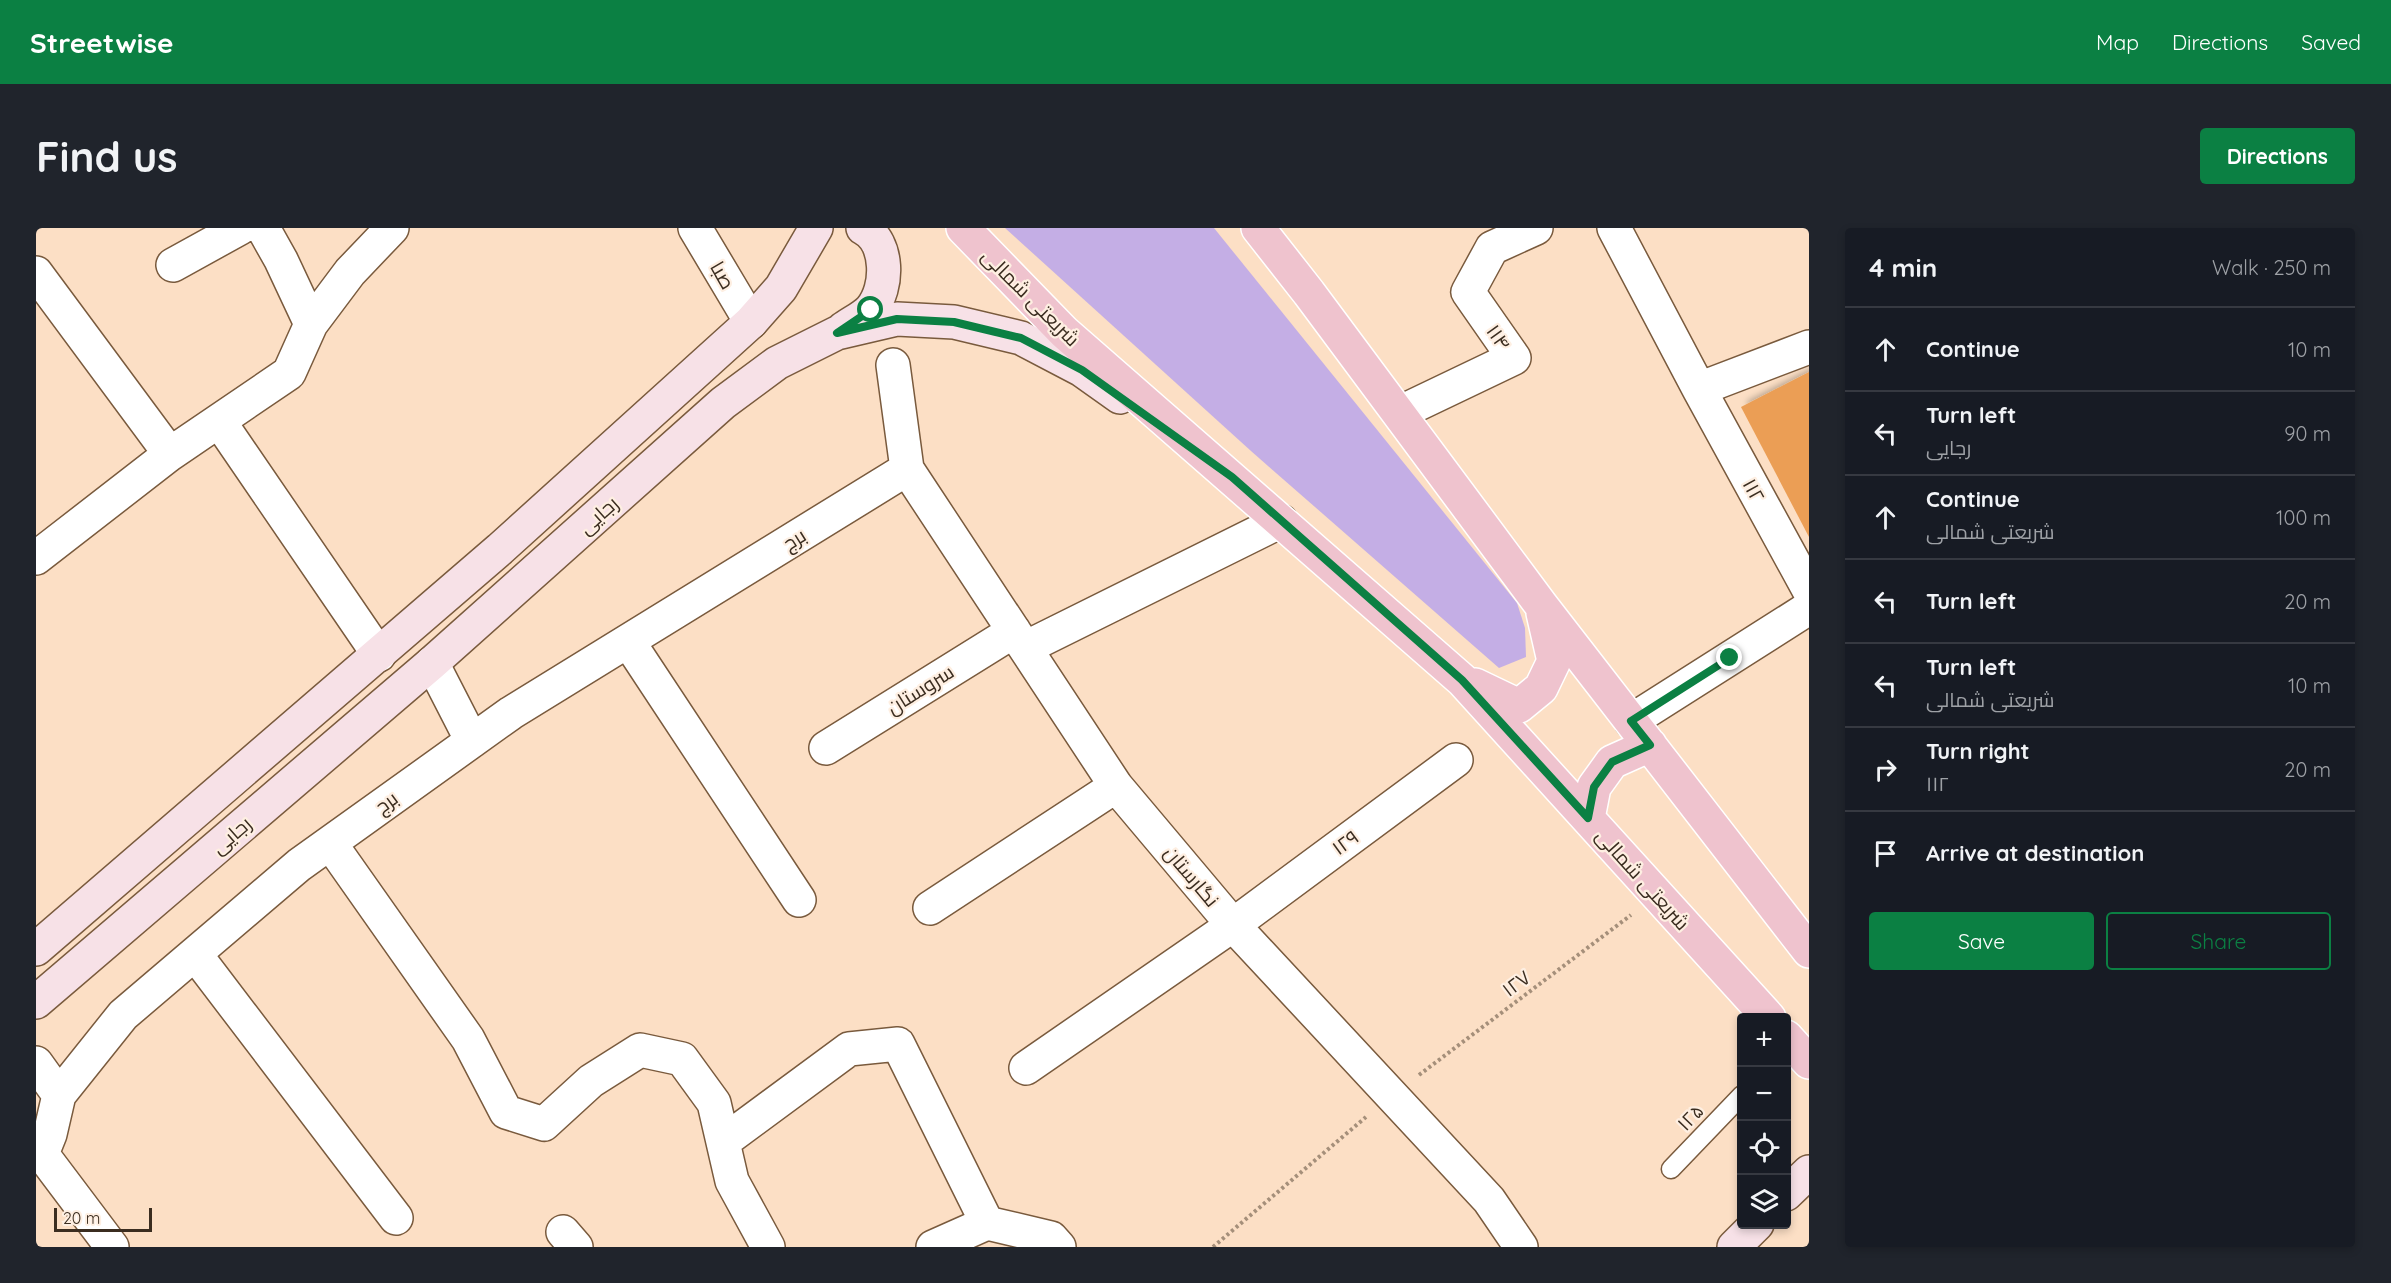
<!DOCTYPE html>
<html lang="en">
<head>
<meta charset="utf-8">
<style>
	:root { --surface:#171b24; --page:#20242c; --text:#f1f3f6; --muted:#9ea1a6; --line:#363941; --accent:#0b8043 }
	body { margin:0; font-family:Quicksand,Cairo,sans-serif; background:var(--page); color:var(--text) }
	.controls { position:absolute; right:18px; bottom:18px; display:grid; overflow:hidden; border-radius:6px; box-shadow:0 3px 9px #0003 }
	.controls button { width:54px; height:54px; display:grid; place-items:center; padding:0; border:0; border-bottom:2px solid var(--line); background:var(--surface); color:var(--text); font:30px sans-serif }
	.scale { position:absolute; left:18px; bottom:15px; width:98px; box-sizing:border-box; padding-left:6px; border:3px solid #3b2d20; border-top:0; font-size:16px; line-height:21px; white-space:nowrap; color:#3b2d20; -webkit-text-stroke:4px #feefe2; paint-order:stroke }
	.stop { position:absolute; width:18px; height:18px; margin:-14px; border:4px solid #0b8043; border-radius:50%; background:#fff }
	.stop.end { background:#0b8043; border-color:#fff; box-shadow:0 2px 6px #0008 }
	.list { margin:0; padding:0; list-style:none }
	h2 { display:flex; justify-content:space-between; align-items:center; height:78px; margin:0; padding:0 24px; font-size:26px }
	h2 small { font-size:20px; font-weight:400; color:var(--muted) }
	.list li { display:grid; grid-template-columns:39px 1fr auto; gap:18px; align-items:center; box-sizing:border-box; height:84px; padding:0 24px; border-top:2px solid var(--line) }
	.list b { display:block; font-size:22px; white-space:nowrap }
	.list p { margin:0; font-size:20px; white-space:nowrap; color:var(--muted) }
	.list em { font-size:20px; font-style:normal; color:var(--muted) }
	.actions { display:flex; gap:12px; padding:18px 24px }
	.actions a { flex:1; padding:14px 0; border:2px solid var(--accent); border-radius:6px; text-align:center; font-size:21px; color:var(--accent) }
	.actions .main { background:var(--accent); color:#fff }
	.icon { flex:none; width:33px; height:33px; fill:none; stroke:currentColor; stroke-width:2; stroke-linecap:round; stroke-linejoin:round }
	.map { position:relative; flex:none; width:1773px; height:1019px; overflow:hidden; border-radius:6px }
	header { display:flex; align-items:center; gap:36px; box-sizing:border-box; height:84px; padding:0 30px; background:var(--accent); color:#fff }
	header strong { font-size:28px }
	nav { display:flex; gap:33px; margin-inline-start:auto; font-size:21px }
	.intro { display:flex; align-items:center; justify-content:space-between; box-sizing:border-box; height:144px; padding:0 36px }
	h1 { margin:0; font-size:42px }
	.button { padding:15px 27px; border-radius:6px; background:var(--accent); color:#fff; font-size:21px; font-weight:700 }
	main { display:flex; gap:36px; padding:0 36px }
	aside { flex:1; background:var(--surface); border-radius:6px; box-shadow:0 3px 9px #0003 }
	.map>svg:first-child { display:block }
</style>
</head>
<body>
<header>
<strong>Streetwise</strong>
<nav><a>Map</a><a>Directions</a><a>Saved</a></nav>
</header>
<div class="intro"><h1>Find us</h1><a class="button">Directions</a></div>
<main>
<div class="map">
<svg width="1773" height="1019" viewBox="0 0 1773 1019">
	<defs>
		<filter id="shadow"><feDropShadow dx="5.5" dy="-5.5" stdDeviation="3" flood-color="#0004"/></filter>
	</defs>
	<rect width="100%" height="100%" fill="#fcdfc5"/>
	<!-- green -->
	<path fill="#c4aee5" d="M969,0h209l303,375 8,25 1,29 -27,11 -248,-217z"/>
	<!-- building -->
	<path fill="#eb9e54" filter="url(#shadow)" d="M1773,144v165l-68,-130z"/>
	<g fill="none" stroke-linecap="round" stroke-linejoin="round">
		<defs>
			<path id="lane" d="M1635,941l71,-74"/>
			<path id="street" d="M659,0l56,94
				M1578,0l85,161 110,-42
				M137,37l67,-37
				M0,45l134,181
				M275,96l39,-52 42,-44
				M857,137l14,104 209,317 117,139 256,275 32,47
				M1663,161l110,201
				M1363,185l115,-55 -46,-66 24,-44 44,-20
				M183,193l160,234
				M0,330l134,-104 119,-81 22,-49 -30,-64 -18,-32
				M592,413l171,259
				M989,420l256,-127
				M396,435l40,78
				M1595,493l178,-113
				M790,520l188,-117
				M294,615l138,196 38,73 38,12 47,-43 49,-31 42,9 32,44 18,78 36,66
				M894,680l186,-122
				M159,726l201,264
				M0,835l23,32
				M990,840l207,-143 223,-165
				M687,914l126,-93 49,-5 89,179
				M527,1004l13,15
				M76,1019l-70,-93 8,-20 9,-39 64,-80 176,-150 212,-152 396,-244
				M897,1019l54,-24 64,15 8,9"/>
			<path id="secondary" d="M807,101c8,-6 21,-12 28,-20 18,-21 18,-67 -8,-81
				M0,721l464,-400 251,-227 30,-34 35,-60
				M0,774l396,-339 291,-260 54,-40 60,-30 60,-14 57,3 67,16 61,32 38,27
				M1750,966l23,-22
				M1698,1019l23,-23"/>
			<path id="primary" d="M927,0l101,104 398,348 307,338
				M1222,0l51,65 232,312 268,346
				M1439,457l44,21 22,-18 13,-27 -11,-48
				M1552,590l6,-31 18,-25 38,-17
				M1750,809l23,25"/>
		</defs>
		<!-- lane casing -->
		<use href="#lane" stroke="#795a3d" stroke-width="21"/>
		<!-- street casing -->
		<use href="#street" stroke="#795a3d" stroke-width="36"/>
		<!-- secondary casing -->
		<use href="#secondary" stroke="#795a3d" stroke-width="36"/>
		<!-- primary casing -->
		<use href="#primary" stroke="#fff" stroke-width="36"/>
		<!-- path -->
		<path stroke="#a58f7a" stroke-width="4" stroke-dasharray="3 3" stroke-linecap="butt" d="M1383,847l212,-160
			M1177,1019l153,-130"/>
		<!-- lane -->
		<use href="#lane" stroke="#fff" stroke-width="18"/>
		<!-- street -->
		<use href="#street" stroke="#fff" stroke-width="33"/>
		<!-- secondary -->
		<use href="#secondary" stroke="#f7e1e7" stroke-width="33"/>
		<!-- primary -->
		<use href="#primary" stroke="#efc3ce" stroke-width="33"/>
	</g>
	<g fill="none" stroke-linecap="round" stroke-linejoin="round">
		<!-- route -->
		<path stroke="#0b8043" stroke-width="8" d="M835,82l-34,23 60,-14 57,3 67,16 61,32 150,107 230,203 126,138 6,-31 18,-25 38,-17 -19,-24 99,-63"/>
	</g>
	<g text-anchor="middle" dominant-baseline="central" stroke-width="4.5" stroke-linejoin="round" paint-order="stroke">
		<!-- street labels -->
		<g font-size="20" fill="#3b2d20" stroke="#feefe2">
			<text transform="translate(687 47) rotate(60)">صبا</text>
			<text transform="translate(995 69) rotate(45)">شریعتی شمالی</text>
			<text transform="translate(1463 109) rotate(55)">۱۱۴</text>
			<text transform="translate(1718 262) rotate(61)">۱۱۲</text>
			<text transform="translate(562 287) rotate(-42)">رجایی</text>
			<text transform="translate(758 311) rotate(-32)">برج</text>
			<text transform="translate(884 461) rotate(-32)">سروستان</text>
			<text transform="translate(350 574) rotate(-36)">برج</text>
			<text transform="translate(195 607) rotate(-41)">رجایی</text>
			<text transform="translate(1309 614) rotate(-36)">۱۲۹</text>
			<text transform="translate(1156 648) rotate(50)">نگارستان</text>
			<text transform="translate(1607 651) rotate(48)">شریعتی شمالی</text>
			<text transform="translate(1480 755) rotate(-37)">۱۲۷</text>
			<text transform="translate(1654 889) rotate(-46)">۱۲۵</text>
		</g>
	</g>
</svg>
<div class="controls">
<button>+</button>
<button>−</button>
<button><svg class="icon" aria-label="locate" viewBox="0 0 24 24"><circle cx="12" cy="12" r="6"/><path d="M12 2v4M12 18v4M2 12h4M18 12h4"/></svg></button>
<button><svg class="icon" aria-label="layers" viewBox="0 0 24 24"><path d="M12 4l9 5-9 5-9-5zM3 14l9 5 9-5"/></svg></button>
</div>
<div class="scale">20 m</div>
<div class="stop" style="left:835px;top:82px"></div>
<div class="stop end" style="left:1694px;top:430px"></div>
</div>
<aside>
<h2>4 min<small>Walk · 250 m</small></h2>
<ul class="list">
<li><svg class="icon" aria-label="ahead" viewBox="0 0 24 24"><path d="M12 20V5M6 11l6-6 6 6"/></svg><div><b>Continue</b></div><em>10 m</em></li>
<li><svg class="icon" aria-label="left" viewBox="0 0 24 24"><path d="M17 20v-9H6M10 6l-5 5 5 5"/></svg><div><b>Turn left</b><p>رجایی</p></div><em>90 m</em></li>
<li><svg class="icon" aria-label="ahead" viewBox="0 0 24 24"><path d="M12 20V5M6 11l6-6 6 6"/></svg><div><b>Continue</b><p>شریعتی شمالی</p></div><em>100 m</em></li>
<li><svg class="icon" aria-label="left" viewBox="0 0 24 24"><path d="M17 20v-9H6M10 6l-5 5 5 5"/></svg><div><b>Turn left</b></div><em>20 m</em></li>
<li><svg class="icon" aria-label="left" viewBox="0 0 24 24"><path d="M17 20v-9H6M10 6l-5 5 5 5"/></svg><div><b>Turn left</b><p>شریعتی شمالی</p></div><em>10 m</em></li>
<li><svg class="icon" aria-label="right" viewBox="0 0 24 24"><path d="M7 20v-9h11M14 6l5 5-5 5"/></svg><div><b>Turn right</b><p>۱۱۲</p></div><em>20 m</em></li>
<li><svg class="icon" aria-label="arrive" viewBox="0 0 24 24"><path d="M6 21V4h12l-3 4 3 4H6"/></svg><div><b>Arrive at destination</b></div></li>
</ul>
<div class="actions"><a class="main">Save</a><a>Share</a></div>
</aside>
</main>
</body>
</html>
